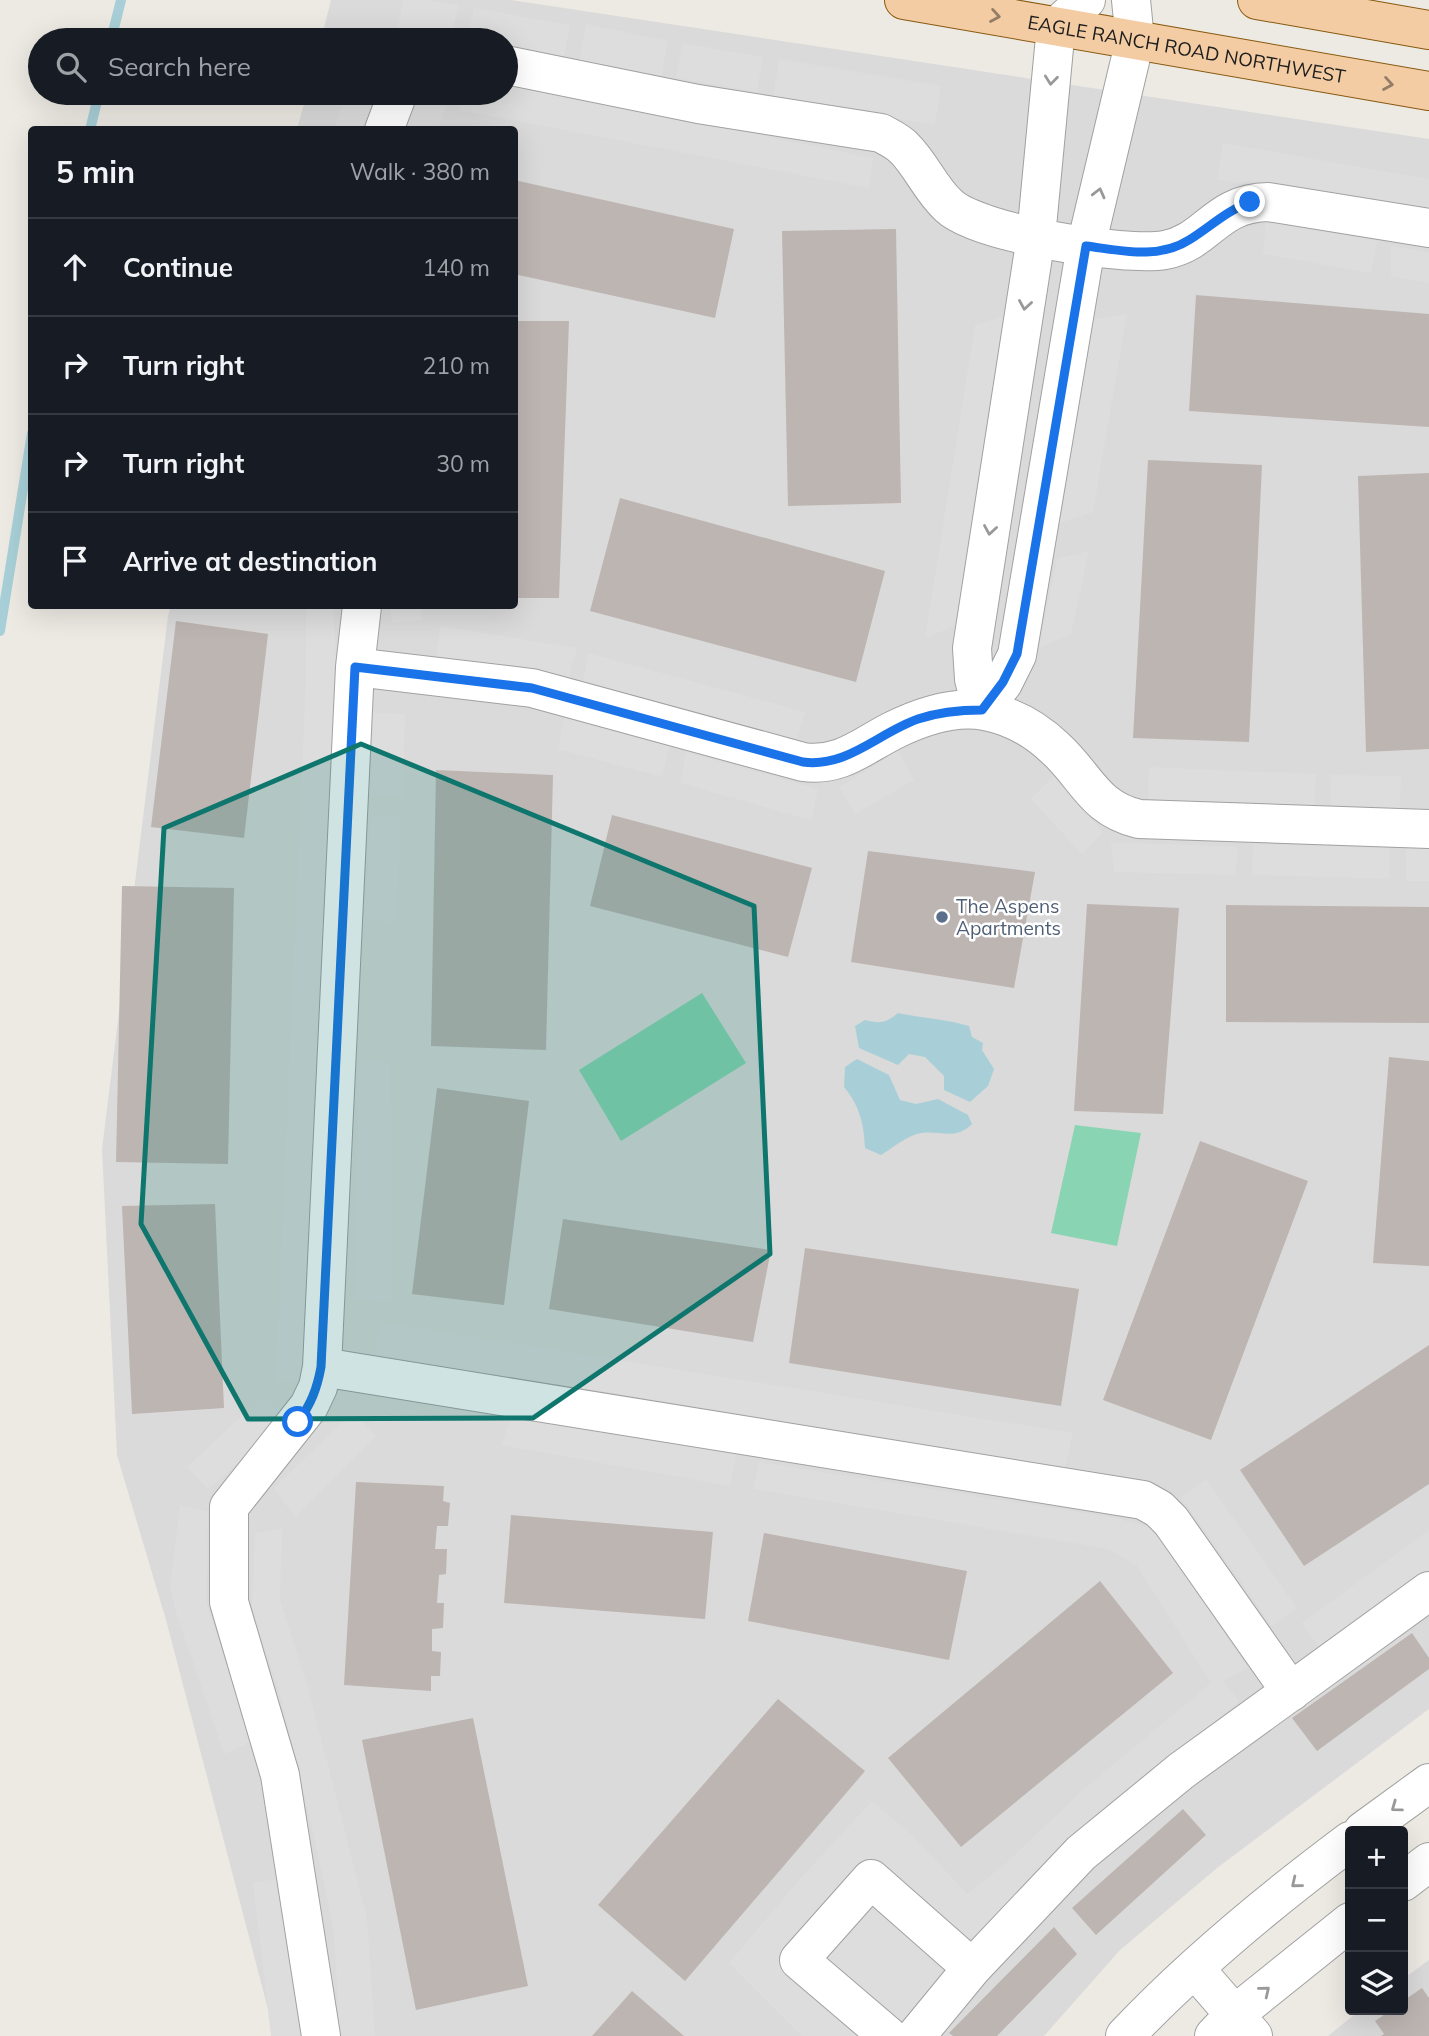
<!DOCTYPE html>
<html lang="en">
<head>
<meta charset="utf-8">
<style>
	:root { --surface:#171b24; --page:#242831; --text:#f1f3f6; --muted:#9ea1a6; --line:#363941 }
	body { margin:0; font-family:Mulish,sans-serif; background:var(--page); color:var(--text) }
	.controls { position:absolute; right:21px; bottom:21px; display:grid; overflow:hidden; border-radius:7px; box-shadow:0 7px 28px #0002 }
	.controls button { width:63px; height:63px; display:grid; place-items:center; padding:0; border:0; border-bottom:2px solid var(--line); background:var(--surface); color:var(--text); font:35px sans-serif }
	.stop { position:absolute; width:21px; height:21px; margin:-16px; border:5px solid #1a73e8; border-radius:50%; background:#fff }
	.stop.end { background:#1a73e8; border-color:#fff; box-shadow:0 2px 7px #0008 }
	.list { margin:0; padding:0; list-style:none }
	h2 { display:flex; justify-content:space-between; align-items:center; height:91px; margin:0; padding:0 28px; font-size:30px }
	h2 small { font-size:23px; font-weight:400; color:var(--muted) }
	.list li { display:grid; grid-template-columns:46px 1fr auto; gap:21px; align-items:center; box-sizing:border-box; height:98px; padding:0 28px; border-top:2px solid var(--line) }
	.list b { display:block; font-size:26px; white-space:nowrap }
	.list em { font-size:23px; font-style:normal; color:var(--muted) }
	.icon { flex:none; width:38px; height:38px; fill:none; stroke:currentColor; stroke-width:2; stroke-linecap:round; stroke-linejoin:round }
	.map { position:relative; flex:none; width:1429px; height:2036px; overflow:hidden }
	.search { position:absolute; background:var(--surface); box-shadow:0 7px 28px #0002; left:28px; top:28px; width:490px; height:77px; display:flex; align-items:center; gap:18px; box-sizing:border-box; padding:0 24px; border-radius:38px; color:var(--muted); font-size:26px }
	.panel { position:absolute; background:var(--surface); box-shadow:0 7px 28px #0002; left:28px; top:126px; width:490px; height:483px; border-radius:7px }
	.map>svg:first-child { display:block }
</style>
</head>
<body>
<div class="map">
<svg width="1429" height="2036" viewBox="0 0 1429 2036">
	<rect width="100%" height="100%" fill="#edeae4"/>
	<!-- residential -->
	<path fill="#dbdada" d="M331,0h180l918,139v1570l-212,159 -97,82 -76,86h-769l-109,-416 -49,-165 -15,-306 66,-533 3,-10h343v-476l-217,-1 10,-36h199v-53h-185z
		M1429,1960v76h-101l32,-26h43v-31z"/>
	<!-- pitch -->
	<path fill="#89d5b3" d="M702,993l44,70 -125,78 -42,-71z
		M1075,1125l66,8 -24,113 -66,-13z"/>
	<!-- parking -->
	<path fill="#ddd" d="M403,0h24l31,5 -6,32 -54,-9z
		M474,8l96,17 -6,32 -58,-11v-6l-38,-1z
		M586,24l82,17 -7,35 -82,-16z
		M682,43l81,14 -6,35 -81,-14z
		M779,59l162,27 -6,39 -162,-28z
		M506,84l367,74 -4,30 -410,-78 3,-17h44z
		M346,93h29l-13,36h-28z
		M415,99l31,8 -8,22 -33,1z
		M1223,143l206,36v39l-212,-39z
		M1266,221l111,20 -6,32 -108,-19z
		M1391,246l38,6v31l-38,-6z
		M1012,314l-55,311 -32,13 50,-313z
		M1127,314l-34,198 -33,11 30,-203z
		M1089,551l-18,83 -32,14 18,-89z
		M306,606h27l4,70 -34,707 -27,-2 30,-702z
		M390,606h31l1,14 -30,3z
		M440,626l137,22 -8,29 -133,-18z
		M588,653l217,59 -8,27 -214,-56z
		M373,713l32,1 -2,83 -32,-1z
		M564,718l106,29 -8,30 -104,-28z
		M898,751l16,29 -59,34 -16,-27z
		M686,752l132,37 -7,31 -131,-37z
		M1149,767l167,7 -2,32 -166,-7z
		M1331,775l70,1 -1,32 -70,-3z
		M1054,776l49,56 -21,22 -51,-55z
		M400,816l-4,106 -31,-3 6,-102z
		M1111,842l127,5 -3,28 -121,-3z
		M1253,844l137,4 -1,31 -137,-4z
		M1406,847h23v34h-23z
		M359,1060l31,3 2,239 -37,-2z
		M381,1322l692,111 -8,34 -690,-113z
		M264,1395l24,24 -80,70 -21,-22z
		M353,1411l23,25 -81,81 -21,-29z
		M512,1415l225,35 -7,36 -229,-41z
		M759,1462l357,56 39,12 93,138 -25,13 16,20 -107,90 -238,245h-92l-73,-73 71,-84 72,-78 41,35 54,58 38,-30 80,-76 126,-105 -74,-117 -28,-17 -356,-60z
		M1206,1479l91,129 -25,18 -91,-129z
		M180,1505l28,7 -2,90 47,139 -29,13 -47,-139 -7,-29z
		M282,1529l-2,71 28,87 59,231 8,118h-35l-6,-104 -20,-95 -33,-140 -29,-89 3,-75z
		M1429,1530v41l-108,79 -19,-27z
		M277,1879l26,157h-32l-18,-153z"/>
	<!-- water -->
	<path fill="#a8cfd7" d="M898,1013c24,5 47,6 71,13l3,11 11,6 -1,7 12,19 -6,17 -18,16 -26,-12v-14l-19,-19 -16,-3 -11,11 -39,-17 -4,-22 10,-6c15,4 21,3 33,-7z
		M857,1059l32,16 11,25 16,4 22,-5 30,16 4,9c-19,19 -36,3 -58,11 -11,4 -23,14 -33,20l-16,-7c-1,-23 -5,-42 -21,-61l1,-20z"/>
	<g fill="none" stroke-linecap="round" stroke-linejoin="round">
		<!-- stream -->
		<path stroke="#a8cfd7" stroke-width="10" d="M111,40l10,-40
			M90,130l9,-37
			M0,631l32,-198"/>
	</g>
	<!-- building -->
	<path fill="#bdb5b1" d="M514,180l220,49 -19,89 -201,-44z
		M896,229l5,274 -113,3 -6,-275z
		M1196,295l233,19v113l-240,-16z
		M514,321h55l-10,277h-45z
		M1148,460l114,5 -13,277 -116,-4z
		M1429,473v276l-63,3 -8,-276z
		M620,498l265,73 -29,111 -266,-71z
		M176,621l92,13 -24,204 -93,-11z
		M436,770l117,5 -7,275 -115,-4z
		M612,815l200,53 -24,89 -198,-51z
		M868,851l167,21 -21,116 -163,-26z
		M122,886l112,2 -6,276 -112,-2z
		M1087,904l92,4 -16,206 -89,-3z
		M1226,905l203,2v116l-203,-1z
		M1389,1057l40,4v205l-56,-3z
		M437,1088l92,13 -25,204 -92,-11z
		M1200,1141l108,40 -97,259 -108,-40z
		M215,1204l9,204 -92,6 -10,-208z
		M563,1219l208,31 -18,92 -204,-33z
		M805,1248l274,41 -18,117 -272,-43z
		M1429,1345v139l-125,82 -64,-96z
		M356,1482l88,4 -1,15 7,2 -2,23h-11l-2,23h12l-1,25 -7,1 -2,28h7l-1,25 -11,1v22l9,1 -1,24h-9v15l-87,-6z
		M511,1515l202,17 -8,87 -201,-16z
		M764,1533l203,38 -18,89 -201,-39z
		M1100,1581l73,92 -212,174 -73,-89z
		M1412,1633l17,25v11l-112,82 -25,-33z
		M778,1699l87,72 -180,210 -87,-76z
		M473,1718l55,268 -112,24 -54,-270z
		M1183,1809l23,26 -110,100 -24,-27z
		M1054,1927l23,27 -80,82h-44l-4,-3z
		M1422,1988l7,10v38h-48l3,-2 -9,-13 16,-11h12v-9z
		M632,1991l52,45h-92z"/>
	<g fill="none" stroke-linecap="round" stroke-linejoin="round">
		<defs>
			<path id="minor" d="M1086,0l-30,27 -20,210 -64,411 2,31 8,31 21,-27 14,-28 69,-409 49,-206 -4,-40
				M506,65l192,39 183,29c7,4 16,8 22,14 18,17 27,42 46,59 29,27 175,51 216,44 43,-8 50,-47 103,-48l161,26
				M384,130l14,-37
				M355,667l177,21 271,74c37,5 58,-15 89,-31 28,-14 61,-26 93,-20 27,5 50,18 70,37 32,29 38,60 84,71l290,10
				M322,1367l821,133 16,9 12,12 120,171
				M1363,1831l66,-48
				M1403,1882l26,-20
				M1195,1969l58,67
				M321,2036l-41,-261 -51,-173v-95l80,-101 9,-19 4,-20 33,-700 7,-61
				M888,2036l-89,-76 72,-81 101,89
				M916,2036l56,-68 109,-115 100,-82 248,-180
				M1125,2036c68,-72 146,-136 225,-195
				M1214,2036l20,-21 116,-93"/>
			<g id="major">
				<path id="s1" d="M904,0l525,91"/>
				<path d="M1257,0l172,30"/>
			</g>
		</defs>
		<!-- minor casing -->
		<use href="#minor" stroke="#a1a1a1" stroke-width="40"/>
		<!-- major casing -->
		<use href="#major" stroke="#88590e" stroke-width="40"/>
		<!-- minor -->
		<use href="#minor" stroke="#fff" stroke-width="38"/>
		<!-- major -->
		<use href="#major" stroke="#f3cca4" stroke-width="38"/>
	</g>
	<!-- one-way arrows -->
	<defs><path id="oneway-chevron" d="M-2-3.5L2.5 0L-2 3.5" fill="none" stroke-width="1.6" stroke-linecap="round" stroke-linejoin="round" transform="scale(1.75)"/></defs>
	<g stroke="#937d67">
		<use href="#oneway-chevron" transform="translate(995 16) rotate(10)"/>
		<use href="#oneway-chevron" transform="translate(1388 84) rotate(10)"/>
	</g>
	<g stroke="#999">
		<use href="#oneway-chevron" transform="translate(1051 80) rotate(96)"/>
		<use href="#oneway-chevron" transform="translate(1099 193) rotate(-76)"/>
		<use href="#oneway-chevron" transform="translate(1025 305) rotate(99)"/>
		<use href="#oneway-chevron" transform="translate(990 530) rotate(99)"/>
		<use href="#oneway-chevron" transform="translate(1396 1807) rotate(144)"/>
		<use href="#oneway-chevron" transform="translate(1296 1883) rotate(141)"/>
		<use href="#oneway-chevron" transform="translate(1265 1991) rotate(-39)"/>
	</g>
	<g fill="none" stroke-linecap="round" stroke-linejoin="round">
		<!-- route -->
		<path stroke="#1a73e8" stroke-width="9" d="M298,1422c13,-18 19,-33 23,-55l34,-700 177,21 271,74c44,6 75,-29 115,-43 21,-7 42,-9 64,-9l21,-28 14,-28 69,-408c33,4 72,14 103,-6 21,-13 37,-29 61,-38"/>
	</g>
	<!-- marked area -->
	<path fill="#0f766e" fill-opacity="0.2" stroke="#0f766e" stroke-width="5" stroke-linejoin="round" d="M361,744l393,162 16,348 -237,164 -285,1 -107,-195 23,-396z"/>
	<!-- markers -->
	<circle fill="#5c6f8a" stroke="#fff" stroke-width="2.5" cx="942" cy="917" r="7"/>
	<g text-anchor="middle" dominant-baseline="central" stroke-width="5" stroke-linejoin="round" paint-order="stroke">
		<!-- street labels -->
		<g font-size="19" fill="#1d1d1d" stroke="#fff">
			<text stroke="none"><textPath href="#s1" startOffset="287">EAGLE RANCH ROAD NORTHWEST</textPath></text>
		</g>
		<!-- service labels -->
		<g font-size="19" fill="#4e5e75" stroke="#fff" text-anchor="start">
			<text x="956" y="906">The Aspens<tspan x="956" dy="22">Apartments</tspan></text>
		</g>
	</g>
</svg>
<div class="controls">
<button>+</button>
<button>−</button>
<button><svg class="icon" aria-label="layers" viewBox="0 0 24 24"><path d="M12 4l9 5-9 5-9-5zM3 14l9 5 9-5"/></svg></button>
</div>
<div class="stop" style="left:298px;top:1422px"></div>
<div class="stop end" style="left:1250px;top:202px"></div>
<div class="search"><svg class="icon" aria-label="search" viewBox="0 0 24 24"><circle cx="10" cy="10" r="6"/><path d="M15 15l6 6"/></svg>Search here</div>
<section class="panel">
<h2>5 min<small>Walk · 380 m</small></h2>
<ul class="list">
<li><svg class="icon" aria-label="ahead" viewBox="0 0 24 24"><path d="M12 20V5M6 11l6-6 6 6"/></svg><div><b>Continue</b></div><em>140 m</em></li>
<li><svg class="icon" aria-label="right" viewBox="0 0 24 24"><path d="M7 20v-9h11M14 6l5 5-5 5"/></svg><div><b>Turn right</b></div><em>210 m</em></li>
<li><svg class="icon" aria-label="right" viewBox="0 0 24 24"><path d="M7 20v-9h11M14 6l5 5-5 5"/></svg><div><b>Turn right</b></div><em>30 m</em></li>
<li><svg class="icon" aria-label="arrive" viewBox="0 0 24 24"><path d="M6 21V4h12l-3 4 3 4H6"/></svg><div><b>Arrive at destination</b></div></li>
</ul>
</section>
</div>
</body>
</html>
